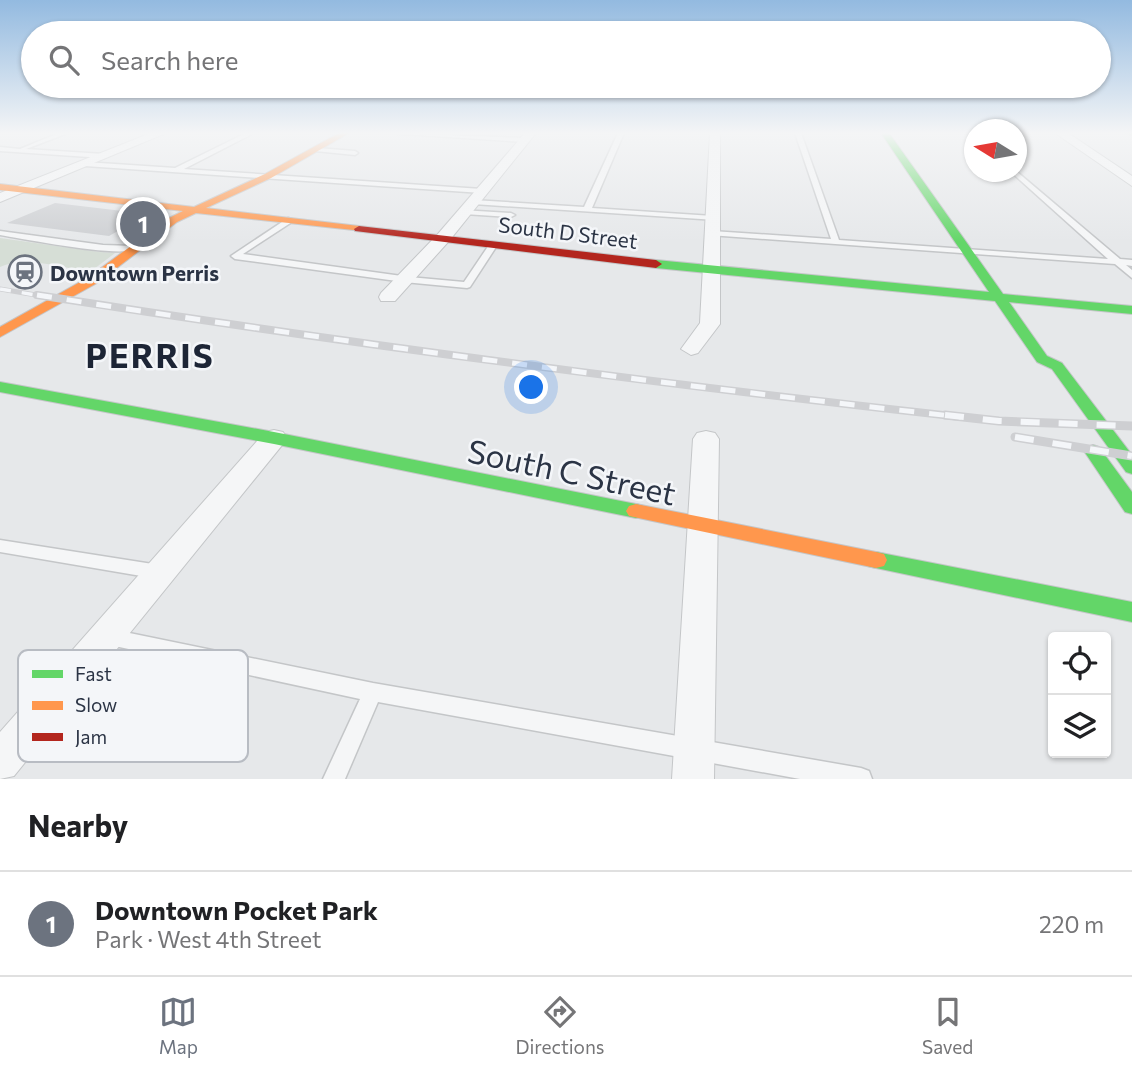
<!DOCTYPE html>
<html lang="en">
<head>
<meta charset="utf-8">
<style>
	:root { --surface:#fff; --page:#f2f2f2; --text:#202124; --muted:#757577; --line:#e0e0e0; --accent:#6c737f }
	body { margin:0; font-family:Commissioner,sans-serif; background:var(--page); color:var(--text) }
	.controls { position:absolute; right:21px; bottom:21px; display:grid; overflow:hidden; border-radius:7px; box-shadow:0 2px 5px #0004 }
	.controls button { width:63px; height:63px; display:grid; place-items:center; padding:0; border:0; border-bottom:2px solid var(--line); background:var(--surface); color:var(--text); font:35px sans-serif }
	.compass { position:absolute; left:964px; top:119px; width:63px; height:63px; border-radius:50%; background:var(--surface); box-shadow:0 2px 5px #0004; rotate:281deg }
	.you { position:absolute; left:532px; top:388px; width:24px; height:24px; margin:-18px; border:5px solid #fff; border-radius:50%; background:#1a73e8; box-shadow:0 0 0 10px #1a73e833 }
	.badge { display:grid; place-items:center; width:46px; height:46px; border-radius:50%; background:var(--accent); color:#fff; font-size:23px; font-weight:700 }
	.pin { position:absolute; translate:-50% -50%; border:4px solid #fff; box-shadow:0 2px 7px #0006 }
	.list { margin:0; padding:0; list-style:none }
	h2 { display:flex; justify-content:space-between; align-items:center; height:91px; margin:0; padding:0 28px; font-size:30px }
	h2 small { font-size:23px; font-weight:400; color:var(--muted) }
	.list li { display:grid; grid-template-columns:46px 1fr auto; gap:21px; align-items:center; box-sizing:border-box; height:105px; padding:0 28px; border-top:2px solid var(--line) }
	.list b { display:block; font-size:26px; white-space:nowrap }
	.list p { margin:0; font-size:23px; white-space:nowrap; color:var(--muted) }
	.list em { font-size:23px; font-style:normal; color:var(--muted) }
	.icon { flex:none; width:38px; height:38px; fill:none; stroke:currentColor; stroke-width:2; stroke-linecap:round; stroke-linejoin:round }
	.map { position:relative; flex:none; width:1132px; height:779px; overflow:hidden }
	.search { position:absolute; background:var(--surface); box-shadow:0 2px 5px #0004; left:21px; right:21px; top:21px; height:77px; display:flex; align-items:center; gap:18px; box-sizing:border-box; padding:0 24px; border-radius:38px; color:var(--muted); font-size:26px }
	.sheet { height:196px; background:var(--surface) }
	nav { display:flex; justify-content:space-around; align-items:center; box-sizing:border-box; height:98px; border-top:2px solid var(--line); background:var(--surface); font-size:19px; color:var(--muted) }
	nav a { display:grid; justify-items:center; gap:4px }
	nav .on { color:var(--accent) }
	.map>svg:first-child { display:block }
</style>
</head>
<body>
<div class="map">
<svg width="1132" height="779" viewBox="0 0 1132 779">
	<rect width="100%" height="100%" fill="#e6e8ea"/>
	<!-- green -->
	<path fill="#d6ded6" d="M0,238l99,14 16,1 -25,19c-27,-4 -65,-17 -90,-5z"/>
	<!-- building -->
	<path fill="#ced0d3" d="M55,203l93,11 -39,22 -102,-13z"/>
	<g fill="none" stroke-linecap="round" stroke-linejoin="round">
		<defs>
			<path id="lane" d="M59,133h9l-42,16 78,5 3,2 -3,2 -104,-7v-4l20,2z
				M246,133h8l-70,36 298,20 4,2 -4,2 -397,-27 -3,-2 3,-2 90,6z
				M387,133l138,5 3,2 -3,2z
				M618,133h6l-32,75 121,8h3v4l-243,-16 -4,-2 4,-2 111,7z
				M795,133h6l38,107 269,19 -97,-87 5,-1 104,88 12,1v6l-6,-1 6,5v8l-17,-14 -406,-29 -1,-2 4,-2 119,8z
				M969,133h5v5l-2,-1z
				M317,148l38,3 3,2 -3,2 -40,-4z
				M461,210l50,3 4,2 -4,2 -47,-3 -4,-2z
				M288,218l7,2 -52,34 166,23 55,5 27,-40 7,2 -28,43 -3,1 -63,-6 -169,-23 -4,-3z
				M0,231l103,14 29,1 4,3c-16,9 -112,-10 -136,-14z
				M0,540l159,25 6,2 2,5 -2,5 -6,2 -159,-27z
				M110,629l263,54 488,85 8,3 3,8h-72l-422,-77 -33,77h-22l37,-80 -250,-54 -7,-2 -2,-6 2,-6z"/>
			<path id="street" d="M151,133h15l-166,69v-9z
				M525,133h11l-87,108 -54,60h-14l-2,-4 2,-4 56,-58z
				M710,133h10v191l-22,29 -7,2 -10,-6 19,-26z
				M1055,133h13l64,43v10z
				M274,430l9,2 4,6 -4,6 -269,332 -14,3v-47l265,-300z
				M706,431l9,2 4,6 -5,340h-42l21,-340 4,-6z"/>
			<path id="fast" d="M881,133h8l114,161 129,12v8l-123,-12 38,54 15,7 70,92v19l-6,-2 -74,-103 -15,-7 -42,-61 -339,-33 -6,-4 6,-4 333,32z
				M1123,133h9v2z
				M0,382l274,50 362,72 7,2 3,5 -3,5 -7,2 -362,-74 -274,-52z
				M1093,445l6,2 33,45v22l-7,-2 -41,-61 3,-4z
				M876,552l256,50v20l-256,-54 -8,-2 -3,-6 3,-6z"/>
			<path id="slow" d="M339,133h10l-78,45 -65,30 153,18 5,3 -1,2 -167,-18 -19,9 -80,61 -97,54v-10l89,-50 80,-59 14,-7 -183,-21v-6l194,23 71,-33z
				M636,504l240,48 8,2 3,6 -3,6 -8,2 -247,-52 -3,-5 3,-5z"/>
			<path id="jam" d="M359,226l297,34 6,4 -6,4 -301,-37 -1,-2z"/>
		</defs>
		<!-- lane casing -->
		<use href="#lane" stroke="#c4c6c8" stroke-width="3"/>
		<!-- street casing -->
		<use href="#street" stroke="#c4c6c8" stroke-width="2"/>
		<!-- fast casing -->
		<use href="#fast" stroke="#c4c6c8" stroke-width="2"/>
		<!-- slow casing -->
		<use href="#slow" stroke="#c4c6c8" stroke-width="2"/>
		<!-- jam casing -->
		<use href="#jam" stroke="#c4c6c8" stroke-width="2"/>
		<!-- lane -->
		<use href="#lane" fill="#f5f6f7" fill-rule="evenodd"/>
		<!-- street -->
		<use href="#street" fill="#f5f6f7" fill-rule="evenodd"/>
		<!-- fast -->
		<use href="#fast" fill="#63d668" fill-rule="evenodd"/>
		<!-- slow -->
		<use href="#slow" fill="#ff974d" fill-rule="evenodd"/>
		<!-- jam -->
		<use href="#jam" fill="#b3261e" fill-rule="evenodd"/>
		<defs>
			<path id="rail-far2" d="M0,289l48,8"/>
			<path id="rail-far1" d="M37,295c307,48 615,88 924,122"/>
			<path id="rail" d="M945,415l54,6 133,5
				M1015,437l117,19"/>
		</defs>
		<!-- rail-far2 casing -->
		<use href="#rail-far2" stroke="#cecfd2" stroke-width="5"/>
		<!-- rail-far1 casing -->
		<use href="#rail-far1" stroke="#cecfd2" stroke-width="8"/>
		<!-- rail casing -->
		<use href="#rail" stroke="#cecfd2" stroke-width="9"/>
		<!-- rail-far2 -->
		<use href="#rail-far2" stroke="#f4f6f9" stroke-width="3.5" stroke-dasharray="11" stroke-linecap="butt"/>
		<!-- rail-far1 -->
		<use href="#rail-far1" stroke="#f4f6f9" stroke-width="5" stroke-dasharray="15" stroke-linecap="butt"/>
		<!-- rail -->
		<use href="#rail" stroke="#f4f6f9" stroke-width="6" stroke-dasharray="19" stroke-linecap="butt"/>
	</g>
	<!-- sky -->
	<linearGradient id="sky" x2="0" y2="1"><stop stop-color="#93bae0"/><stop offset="0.55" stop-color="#f4f5f6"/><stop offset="1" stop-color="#f4f5f6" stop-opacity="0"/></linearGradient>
	<rect width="1132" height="242" fill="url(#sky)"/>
	<!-- icons -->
	<defs>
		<symbol id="station-ring" viewBox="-11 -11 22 22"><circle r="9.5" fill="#f4f6f9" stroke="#6c737f" stroke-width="1.5"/><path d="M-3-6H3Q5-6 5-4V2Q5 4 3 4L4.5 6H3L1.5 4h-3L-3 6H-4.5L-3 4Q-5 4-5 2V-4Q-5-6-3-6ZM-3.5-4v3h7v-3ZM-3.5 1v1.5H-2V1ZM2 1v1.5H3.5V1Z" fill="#6c737f"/></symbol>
	</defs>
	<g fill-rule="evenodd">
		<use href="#station-ring" x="6" y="253" width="38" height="38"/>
	</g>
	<g text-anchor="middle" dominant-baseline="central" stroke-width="5" stroke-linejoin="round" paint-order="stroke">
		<!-- far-street labels -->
		<g font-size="21" fill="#2b3445" stroke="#f4f6f9">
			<text transform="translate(568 232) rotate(7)">South D Street</text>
		</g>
		<!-- far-poi labels -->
		<g font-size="21" font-weight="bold" fill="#2b3445" stroke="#f4f6f9" text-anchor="start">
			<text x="50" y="272">Downtown Perris</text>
		</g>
		<!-- near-street labels -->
		<g font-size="32" fill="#2b3445" stroke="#f4f6f9">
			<text transform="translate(572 471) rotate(12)">South C Street</text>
		</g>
		<!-- district labels -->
		<g font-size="33" font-weight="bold" letter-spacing="2" fill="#1d2536" stroke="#f4f6f9">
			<text x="150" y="354">PERRIS</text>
		</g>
	</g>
	<!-- legend -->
	<rect x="18" y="650" width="230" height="112" rx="10" fill="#f4f6f9" stroke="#b8bcc3" stroke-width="2"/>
	<rect x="32" y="670" width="31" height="8" fill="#63d668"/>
	<rect x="32" y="701" width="31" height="9" fill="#ff974d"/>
	<rect x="32" y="733" width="31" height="8" fill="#b3261e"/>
	<g font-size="19" fill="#2b3445">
		<text x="75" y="681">Fast</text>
		<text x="75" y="712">Slow</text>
		<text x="75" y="744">Jam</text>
	</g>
</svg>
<div class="controls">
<button><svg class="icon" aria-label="locate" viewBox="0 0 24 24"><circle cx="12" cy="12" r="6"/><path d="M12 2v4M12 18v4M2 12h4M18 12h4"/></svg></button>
<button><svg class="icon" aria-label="layers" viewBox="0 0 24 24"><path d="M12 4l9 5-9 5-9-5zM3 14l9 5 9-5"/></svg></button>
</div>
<svg class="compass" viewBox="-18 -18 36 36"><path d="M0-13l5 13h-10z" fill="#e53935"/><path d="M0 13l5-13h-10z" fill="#757577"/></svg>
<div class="you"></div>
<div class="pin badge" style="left:143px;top:224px">1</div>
<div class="search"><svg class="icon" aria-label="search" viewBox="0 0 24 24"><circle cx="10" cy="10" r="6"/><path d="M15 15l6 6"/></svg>Search here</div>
</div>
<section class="sheet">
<h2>Nearby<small></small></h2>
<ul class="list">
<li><span class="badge">1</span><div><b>Downtown Pocket Park</b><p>Park · West 4th Street</p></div><em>220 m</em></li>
</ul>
</section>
<nav>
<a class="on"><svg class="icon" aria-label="map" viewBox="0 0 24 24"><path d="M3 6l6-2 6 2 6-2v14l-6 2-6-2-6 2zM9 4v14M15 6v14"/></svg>Map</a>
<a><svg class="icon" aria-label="directions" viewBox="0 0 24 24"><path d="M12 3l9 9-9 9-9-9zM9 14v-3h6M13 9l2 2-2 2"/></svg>Directions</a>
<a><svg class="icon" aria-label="saved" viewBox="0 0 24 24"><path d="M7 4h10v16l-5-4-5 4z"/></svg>Saved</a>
</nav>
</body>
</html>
